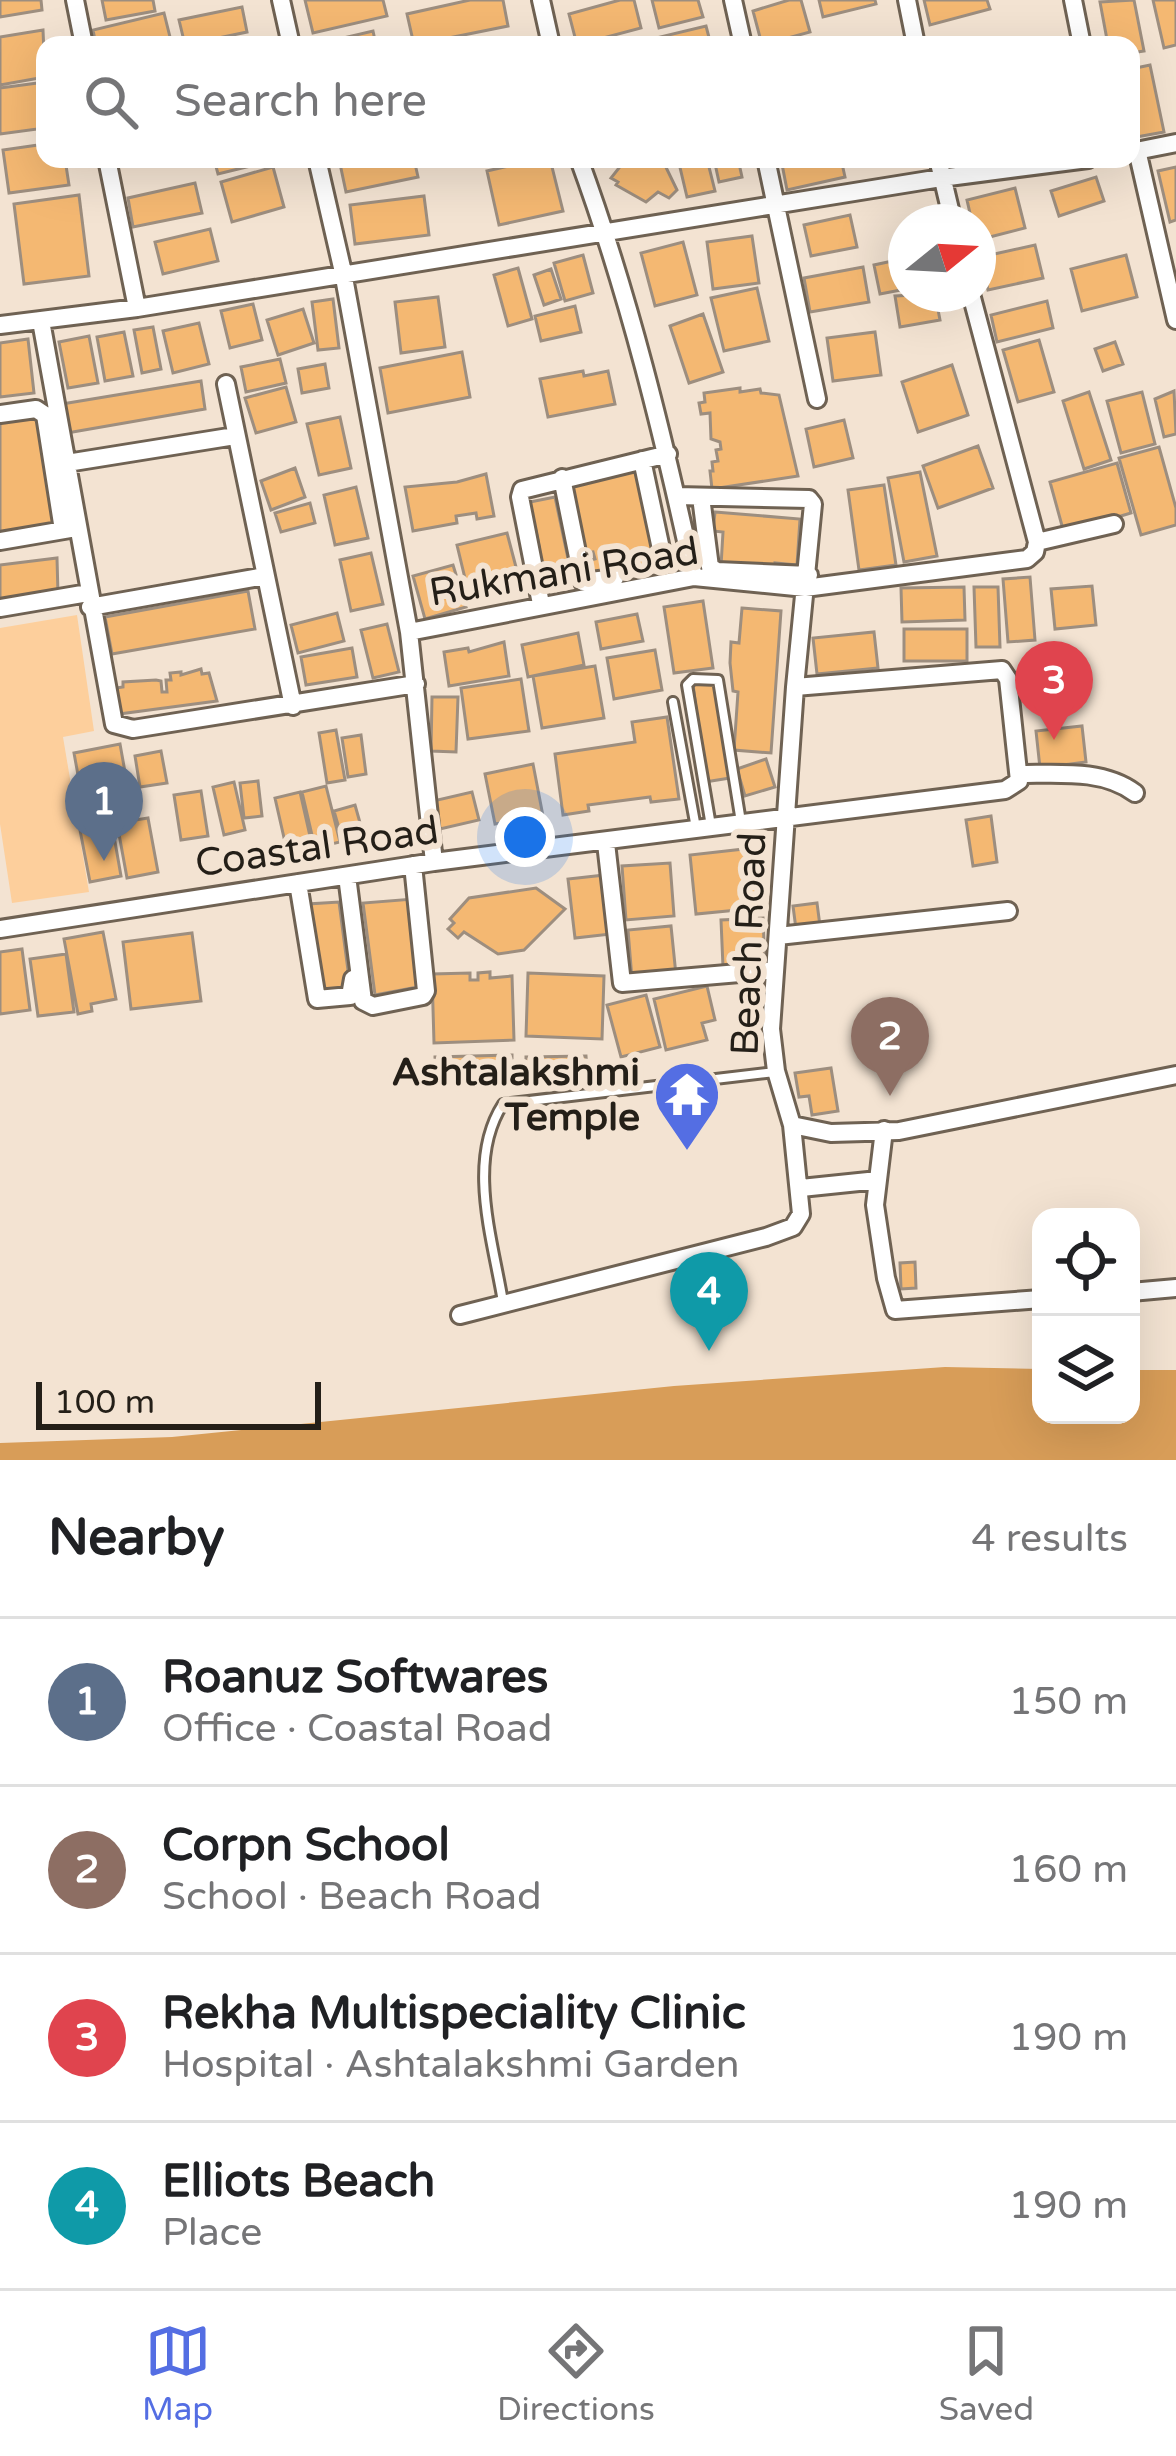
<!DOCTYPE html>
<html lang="en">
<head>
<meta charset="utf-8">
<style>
	:root { --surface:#fff; --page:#f2f2f2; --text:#202124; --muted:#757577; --line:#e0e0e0; --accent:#546ee3 }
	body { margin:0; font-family:"Varela Round",sans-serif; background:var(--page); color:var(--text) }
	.controls { position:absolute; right:36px; bottom:36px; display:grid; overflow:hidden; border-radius:24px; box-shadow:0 12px 48px #0002 }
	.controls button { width:108px; height:108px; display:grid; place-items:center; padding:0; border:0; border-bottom:3px solid var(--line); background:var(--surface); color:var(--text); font:60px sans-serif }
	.compass { position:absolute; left:888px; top:204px; width:108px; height:108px; border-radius:50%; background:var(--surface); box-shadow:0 12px 48px #0002; rotate:72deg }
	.scale { position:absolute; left:36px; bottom:30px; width:285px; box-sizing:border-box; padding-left:12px; border:6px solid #241f18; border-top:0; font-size:33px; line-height:42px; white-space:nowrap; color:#241f18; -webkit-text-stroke:9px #f3e3d2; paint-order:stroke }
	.you { position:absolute; left:525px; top:837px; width:42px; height:42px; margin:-30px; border:9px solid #fff; border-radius:50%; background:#1a73e8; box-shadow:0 0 0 18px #1a73e833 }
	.badge { display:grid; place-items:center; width:78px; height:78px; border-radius:50%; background:var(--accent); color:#fff; font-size:39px; font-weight:700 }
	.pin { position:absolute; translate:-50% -99px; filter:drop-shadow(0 3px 6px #0008) }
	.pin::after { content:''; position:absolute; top:63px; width:42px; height:36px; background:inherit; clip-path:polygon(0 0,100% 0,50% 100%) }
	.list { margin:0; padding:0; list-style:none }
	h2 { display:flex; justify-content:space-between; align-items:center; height:156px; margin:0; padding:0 48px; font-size:51px }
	h2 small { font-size:39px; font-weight:400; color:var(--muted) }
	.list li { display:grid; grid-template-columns:78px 1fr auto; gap:36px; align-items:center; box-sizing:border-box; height:168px; padding:0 48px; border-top:3px solid var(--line) }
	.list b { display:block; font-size:45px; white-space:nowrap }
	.list p { margin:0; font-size:39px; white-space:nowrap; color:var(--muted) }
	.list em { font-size:39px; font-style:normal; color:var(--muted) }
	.icon { flex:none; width:66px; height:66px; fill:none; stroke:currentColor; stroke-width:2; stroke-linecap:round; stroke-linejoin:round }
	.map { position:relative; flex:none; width:1176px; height:1460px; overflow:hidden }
	.search { position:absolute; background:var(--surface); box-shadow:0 12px 48px #0002; left:36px; right:36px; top:36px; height:132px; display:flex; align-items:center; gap:30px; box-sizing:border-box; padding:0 42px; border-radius:24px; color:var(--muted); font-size:45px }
	.sheet { height:828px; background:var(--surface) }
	nav { display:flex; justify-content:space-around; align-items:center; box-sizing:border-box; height:168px; border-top:3px solid var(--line); background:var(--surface); font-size:33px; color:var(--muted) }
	nav a { display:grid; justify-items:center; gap:6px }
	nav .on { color:var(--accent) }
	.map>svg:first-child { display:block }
</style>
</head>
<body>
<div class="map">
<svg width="1176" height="1460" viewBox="0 0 1176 1460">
	<rect width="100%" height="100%" fill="#f3e3d2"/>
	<!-- green -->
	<path fill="#fdcf9c" d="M77,615l17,116 -31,6 26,155 -77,11 -12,-79v-196z"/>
	<!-- water -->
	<path fill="#d89d58" d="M945,1367l96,2v46h90v-45h45v90h-1176v-17l172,-6 502,-51z"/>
	<!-- building -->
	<path fill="#f4b872" stroke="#9d8e7f" stroke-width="3" d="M0,0h41l1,10 -42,7z
		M102,0h51l2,11 -49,9z
		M305,0h78l4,16 -74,17z
		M470,0h33l5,26 -94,19 -7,-31z
		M620,0h14l7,28 -64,17 -8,-31z
		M652,0h46l5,17 -44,11z
		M789,0h12l9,32 -48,13 -9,-34z
		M819,0h56l1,4 -53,13z
		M924,0h63l3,9 -60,16z
		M1134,0l10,51 -13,2v-8h-23l-8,-43z
		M1153,0h23v45l-12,3z
		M242,7l5,25 -62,13 -6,-25z
		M164,13l8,32h-76l-3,-15z
		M706,26l5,19h-49l-2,-8z
		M43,30l2,47 -45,8v-48z
		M373,31l3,14h-45l-1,-4z
		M1150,65l14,67 -33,6v-69z
		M45,82v46l-45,6v-46z
		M45,144v15h20l4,26 -60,8 -6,-43z
		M214,159h65l-61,15z
		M339,159h75l4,18 -72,15z
		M539,159h11l13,52 -64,14 -12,-54z
		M626,159h36l15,31 -8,8 -11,-6 -12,10 -30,-17 2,-3 -7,-4z
		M678,159h29l8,32 -28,6z
		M714,159h24l4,18 -23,5z
		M781,159h60l4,18 -58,13z
		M273,167l11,40 -52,15 -11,-40z
		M1176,167v53l-6,2 -12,-51z
		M1096,177l8,24 -45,15 -8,-25z
		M195,183l7,30 -69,14 -5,-29z
		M1015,188l10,40 -47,12v-18h-6l-5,-22z
		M79,195l10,81 -65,8 -10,-80z
		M424,196l5,39 -74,9 -5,-39z
		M850,215l7,32 -46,9 -7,-31z
		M210,229l8,32 -55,13 -8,-32z
		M752,236l7,47 -46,6 -6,-47z
		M683,242l14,53 -42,11 -14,-53z
		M1035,245l8,33 -55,12 -7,-33z
		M583,255l10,38 -28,8 -11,-38z
		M1126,255l11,42 -55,14 -11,-42z
		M906,258v31l-26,5 -6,-29z
		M863,267l6,35 -59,10 -6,-34z
		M518,268l14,51 -24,7 -14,-51z
		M551,269l10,30 -17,6 -10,-30z
		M757,288l12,53 -45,10 -13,-53z
		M935,294l5,26 -40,7 -5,-31z
		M438,297l7,50 -44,6 -6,-51z
		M333,299l6,49 -21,2 -6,-48z
		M1047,301l6,27 -56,14 -6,-27z
		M253,304l9,36 -32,8 -9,-37z
		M575,306l6,26 -40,9 -6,-25z
		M303,309l11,34 -36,12 -11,-35z
		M703,314l20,58 -34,11 -19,-57z
		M199,323l10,41 -36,9 -10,-42z
		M153,327l8,42 -19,4 -8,-43z
		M124,332l9,44 -28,5 -8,-44z
		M875,332l6,43 -48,6 -6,-43z
		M89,336l9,47 -30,5 -9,-46z
		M28,339l6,54 -34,4v-54z
		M1039,340l15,52 -36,10 -15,-52z
		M1115,342l8,22 -20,7 -8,-22z
		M462,352l8,45 -82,16 -8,-45z
		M280,359l6,24 -40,9 -5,-25z
		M325,364l4,24 -27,5 -4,-24z
		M952,365l16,50 -50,17 -16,-50z
		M583,371l1,5 24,-5 7,33 -67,13 -8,-38z
		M201,381l4,28 -138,24 -5,-29z
		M286,387l10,35 -40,11 -11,-35z
		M740,388v4l20,-3 1,4 18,2 19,81 -86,13 -2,-18h3l-1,-9 6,-1 -2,-11 5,-1 -1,-7 -9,-3 -1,-26 -9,1 -2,-11 6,-1 -1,-9z
		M1174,391l2,43 -12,3 -9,-38z
		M1089,392l22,68 -27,9 -21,-68z
		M1142,392l13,52 -34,9 -14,-52z
		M39,413l18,110 -57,10v-114z
		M340,417l11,51 -32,7 -12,-51z
		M844,420l9,38 -39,9 -8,-38z
		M978,446l15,42 -55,20 -15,-42z
		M1159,447l17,61v17l-35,10 -22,-77z
		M1117,463l14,50 -67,20 -14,-51z
		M641,465l18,98 -69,14 -3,-16 8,-2 -2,-7 -8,1 -16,-73z
		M295,468l10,29 -34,13 -10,-29z
		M920,472l17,84 -33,6 -16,-84z
		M486,474l8,42 -17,3 -1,-6 -20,3 1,7 -44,8 -8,-44 52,-5z
		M884,485l12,80 -37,5 -11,-80z
		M356,487l12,51 -33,7 -11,-50z
		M555,497l15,71 -30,7 -6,-28 5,-1 -3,-15 -5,1 -6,-29z
		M310,503l5,20 -34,9 -6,-19z
		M715,512l85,7 -3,46 -22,-2v7l-54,-4 2,-34 -10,-1z
		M507,533l14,53 -51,13 -13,-54z
		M371,553l12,51 -32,7 -11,-51z
		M57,558l1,36 -58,7v-36z
		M453,565l13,42 -41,12 -12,-43z
		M1030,577l5,63 -27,2 -5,-63z
		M1092,586l4,39 -41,4 -4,-40z
		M964,587l1,33 -63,2 -1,-34z
		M974,587h24l2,60h-24z
		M248,591l7,38 -143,25 -7,-37z
		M703,601l10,67 -39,5 -10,-66z
		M742,608l39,3 -10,142 -37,-3 4,-58 -5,-1 -3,-28 1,-21 8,1z
		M337,613l7,28 -46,12 -7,-28z
		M637,614l6,27 -42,8 -5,-27z
		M387,624l12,48 -26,6 -12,-48z
		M904,629h63v32h-63z
		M874,632l4,36 -61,6 -4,-36z
		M578,633l6,32 -56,12 -6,-32z
		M504,642l5,34 -60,10 -5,-34 24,-4 1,4z
		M352,648l5,29 -51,8 -5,-28z
		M655,650l7,40 -48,9 -7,-41z
		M595,666l9,52 -62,10 -9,-52z
		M201,669l1,5 7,-1 8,28 -98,13 -3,-26 7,-1v-5l33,-2 5,1 1,11h5l-1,-12h5l-1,-7 11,-1v3z
		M521,679l8,52 -61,8 -7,-51z
		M714,681l16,97 -25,4 -12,-98z
		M432,697h26l-2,55 -25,-1z
		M667,717l12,82 -28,3 -1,-5 -62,8 1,6 -26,4 -8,-61 80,-12 -3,-20z
		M1082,726l4,36 -46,6 -4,-37z
		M336,730l9,50 -18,3 -8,-50z
		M361,735l5,39 -18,3 -6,-39z
		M120,744l12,67 -46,8 -12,-66z
		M161,751l6,32 -27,4 -5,-31z
		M766,759l9,28 -30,9 -8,-27z
		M533,764l10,52 -48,8 -10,-50z
		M258,781l4,35 -18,2 -4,-35z
		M234,782l11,48 -21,5 -11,-48z
		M326,786l14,56 -25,6 -13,-56z
		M201,791l7,45 -27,4 -7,-45z
		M300,792l12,53 -25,6 -12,-53z
		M472,792l7,28 -39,9 -7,-28z
		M355,805l11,39 -21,5 -11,-38z
		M991,816l6,46 -24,4 -7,-46z
		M148,818l10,54 -31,6 -10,-55z
		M111,819l10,57 -31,6 -11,-57z
		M753,848l6,60 -63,6 -6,-59z
		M670,863l4,53 -48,4 -4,-54z
		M605,875l6,59 -36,4 -7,-59z
		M536,888l29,21 -41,41 -26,4 -34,-22 -6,6 -10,-9 6,-6 -4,-4 19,-21z
		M413,899l10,87 -48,9 -12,-92z
		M339,902l12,91 -31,3 -12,-92z
		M817,903l3,23 -24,3 -3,-23z
		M763,918l2,48 -42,1 -2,-47z
		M671,926l5,49 -44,4 -4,-49z
		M103,932l13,67 -25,5 1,7 -14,3 -14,-75z
		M192,933l9,68 -70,8 -8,-67z
		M22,949l8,61 -30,4v-62z
		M66,954l8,58 -36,4 -8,-57z
		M490,972v6l22,-2 2,64 -80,3 -2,-69 38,-1v7h8v-7z
		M528,973l76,3 -2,63 -76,-3z
		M707,986l8,34 -13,3 5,17 -41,10 -12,-51z
		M646,995l14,52 -39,10 -14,-52z
		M512,1055v15l-77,3v-16z
		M586,1056l1,14 -61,2v-15z
		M831,1068l7,43 -26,4 -3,-19 -10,1 -4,-24z
		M915,1262l1,26 -15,1 -1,-26z"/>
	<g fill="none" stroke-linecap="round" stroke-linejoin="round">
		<defs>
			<path id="service" d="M673,702l23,126
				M711,826l-24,-141 6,-6 25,1 23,142
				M503,1302c-10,-62 -37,-141 0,-198l272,-32"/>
			<path id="minor" d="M75,0l9,45
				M281,0l10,45
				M541,0l10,45
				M733,0l10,45
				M907,0l9,45
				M1073,0l9,45
				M1137,150l39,170
				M1131,152l45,-9
				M107,159l30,149
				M317,159l26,113 66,360 25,230
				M579,159c50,136 84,276 115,418
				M766,159l51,240
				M938,159l15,63
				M41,321l73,403 19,5 283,-45
				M0,325l137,-17 804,-130 147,-19
				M226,384l67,322
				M0,414l36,-5 9,6 18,115
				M642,460l22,103
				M67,463l168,-27
				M562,478l21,104 32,-4
				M677,496l132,3 4,5 -18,183 -24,342 5,42 16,54 39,8 68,-2 277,-56
				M701,497l9,70 7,4 92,4
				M0,541l70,-12
				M1037,542l77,-18
				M541,604l-21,-107 2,-7 146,-36
				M90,607l175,-31
				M0,608l88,-15
				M409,632l285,-55 111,11 222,-29 8,-7 2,-10 -66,-248
				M1019,774c39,0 84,-5 116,19
				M606,843l16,140 152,-13
				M347,876l16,125 10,5 50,-10 3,-5 -13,-126
				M298,883l19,116 33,-3 3,-17
				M0,929l434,-67 571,-72 14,-9 -11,-102 -6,-9 -207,17
				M778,936l230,-25
				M884,1130l-9,75 11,73 9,32 146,-11
				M801,1188l77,-8
				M1131,1292l45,-4
				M460,1315l306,-78 27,-10 8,-13 -9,-89"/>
		</defs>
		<!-- service casing -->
		<use href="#service" stroke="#6f6253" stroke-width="14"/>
		<!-- minor casing -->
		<use href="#minor" stroke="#6f6253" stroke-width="22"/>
		<!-- service -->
		<use href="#service" stroke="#fff" stroke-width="8"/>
		<!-- minor -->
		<use href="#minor" stroke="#fff" stroke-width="16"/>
	</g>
	<!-- icons -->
	<defs>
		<symbol id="temple-pin" viewBox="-11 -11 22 30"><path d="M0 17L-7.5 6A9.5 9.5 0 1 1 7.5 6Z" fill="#546ee3" stroke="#f3e3d2"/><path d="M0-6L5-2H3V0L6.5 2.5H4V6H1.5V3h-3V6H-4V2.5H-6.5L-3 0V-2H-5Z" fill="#fff"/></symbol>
	</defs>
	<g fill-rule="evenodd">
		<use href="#temple-pin" x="649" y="1056" width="76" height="104"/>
	</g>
	<g text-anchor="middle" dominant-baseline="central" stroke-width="12" stroke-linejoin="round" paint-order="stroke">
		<!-- street labels -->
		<g font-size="39" fill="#241f18" stroke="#f3e3d2">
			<text transform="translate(564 572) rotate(-9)">Rukmani Road</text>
			<text transform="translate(317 847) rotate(-8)">Coastal Road</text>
			<text transform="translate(749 944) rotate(-88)">Beach Road</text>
		</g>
		<!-- poi labels -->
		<g font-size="39" font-weight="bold" fill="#241f18" stroke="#f3e3d2" text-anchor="end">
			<text x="640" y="1072">Ashtalakshmi<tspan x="640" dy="45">Temple</tspan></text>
		</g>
	</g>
</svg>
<div class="controls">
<button><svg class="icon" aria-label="locate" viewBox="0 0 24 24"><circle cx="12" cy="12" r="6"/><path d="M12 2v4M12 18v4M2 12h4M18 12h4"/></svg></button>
<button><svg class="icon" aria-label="layers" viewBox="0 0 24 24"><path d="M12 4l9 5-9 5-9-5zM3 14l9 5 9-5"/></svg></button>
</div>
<svg class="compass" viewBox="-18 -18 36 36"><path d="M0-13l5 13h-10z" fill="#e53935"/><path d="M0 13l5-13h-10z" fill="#757577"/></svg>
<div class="scale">100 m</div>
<div class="you"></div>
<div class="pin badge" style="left:104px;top:861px;background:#5c6f8a">1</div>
<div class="pin badge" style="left:890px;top:1096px;background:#8d6e63">2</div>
<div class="pin badge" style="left:1054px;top:740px;background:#e0444e">3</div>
<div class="pin badge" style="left:709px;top:1351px;background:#0f9aa8">4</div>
<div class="search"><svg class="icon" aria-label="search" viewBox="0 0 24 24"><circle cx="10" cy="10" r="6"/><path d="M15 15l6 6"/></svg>Search here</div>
</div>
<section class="sheet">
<h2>Nearby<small>4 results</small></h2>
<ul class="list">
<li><span class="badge" style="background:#5c6f8a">1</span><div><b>Roanuz Softwares</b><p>Office · Coastal Road</p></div><em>150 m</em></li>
<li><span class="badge" style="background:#8d6e63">2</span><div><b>Corpn School</b><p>School · Beach Road</p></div><em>160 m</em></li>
<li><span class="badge" style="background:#e0444e">3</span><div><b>Rekha Multispeciality Clinic</b><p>Hospital · Ashtalakshmi Garden</p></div><em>190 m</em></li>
<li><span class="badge" style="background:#0f9aa8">4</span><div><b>Elliots Beach</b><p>Place</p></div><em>190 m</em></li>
</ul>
</section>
<nav>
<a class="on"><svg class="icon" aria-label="map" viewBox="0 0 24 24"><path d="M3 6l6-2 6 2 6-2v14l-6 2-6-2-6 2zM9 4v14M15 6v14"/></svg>Map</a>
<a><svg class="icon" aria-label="directions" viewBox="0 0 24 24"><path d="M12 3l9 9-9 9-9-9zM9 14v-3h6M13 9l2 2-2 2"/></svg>Directions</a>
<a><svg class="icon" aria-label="saved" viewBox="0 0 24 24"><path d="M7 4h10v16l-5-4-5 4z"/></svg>Saved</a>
</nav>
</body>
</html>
